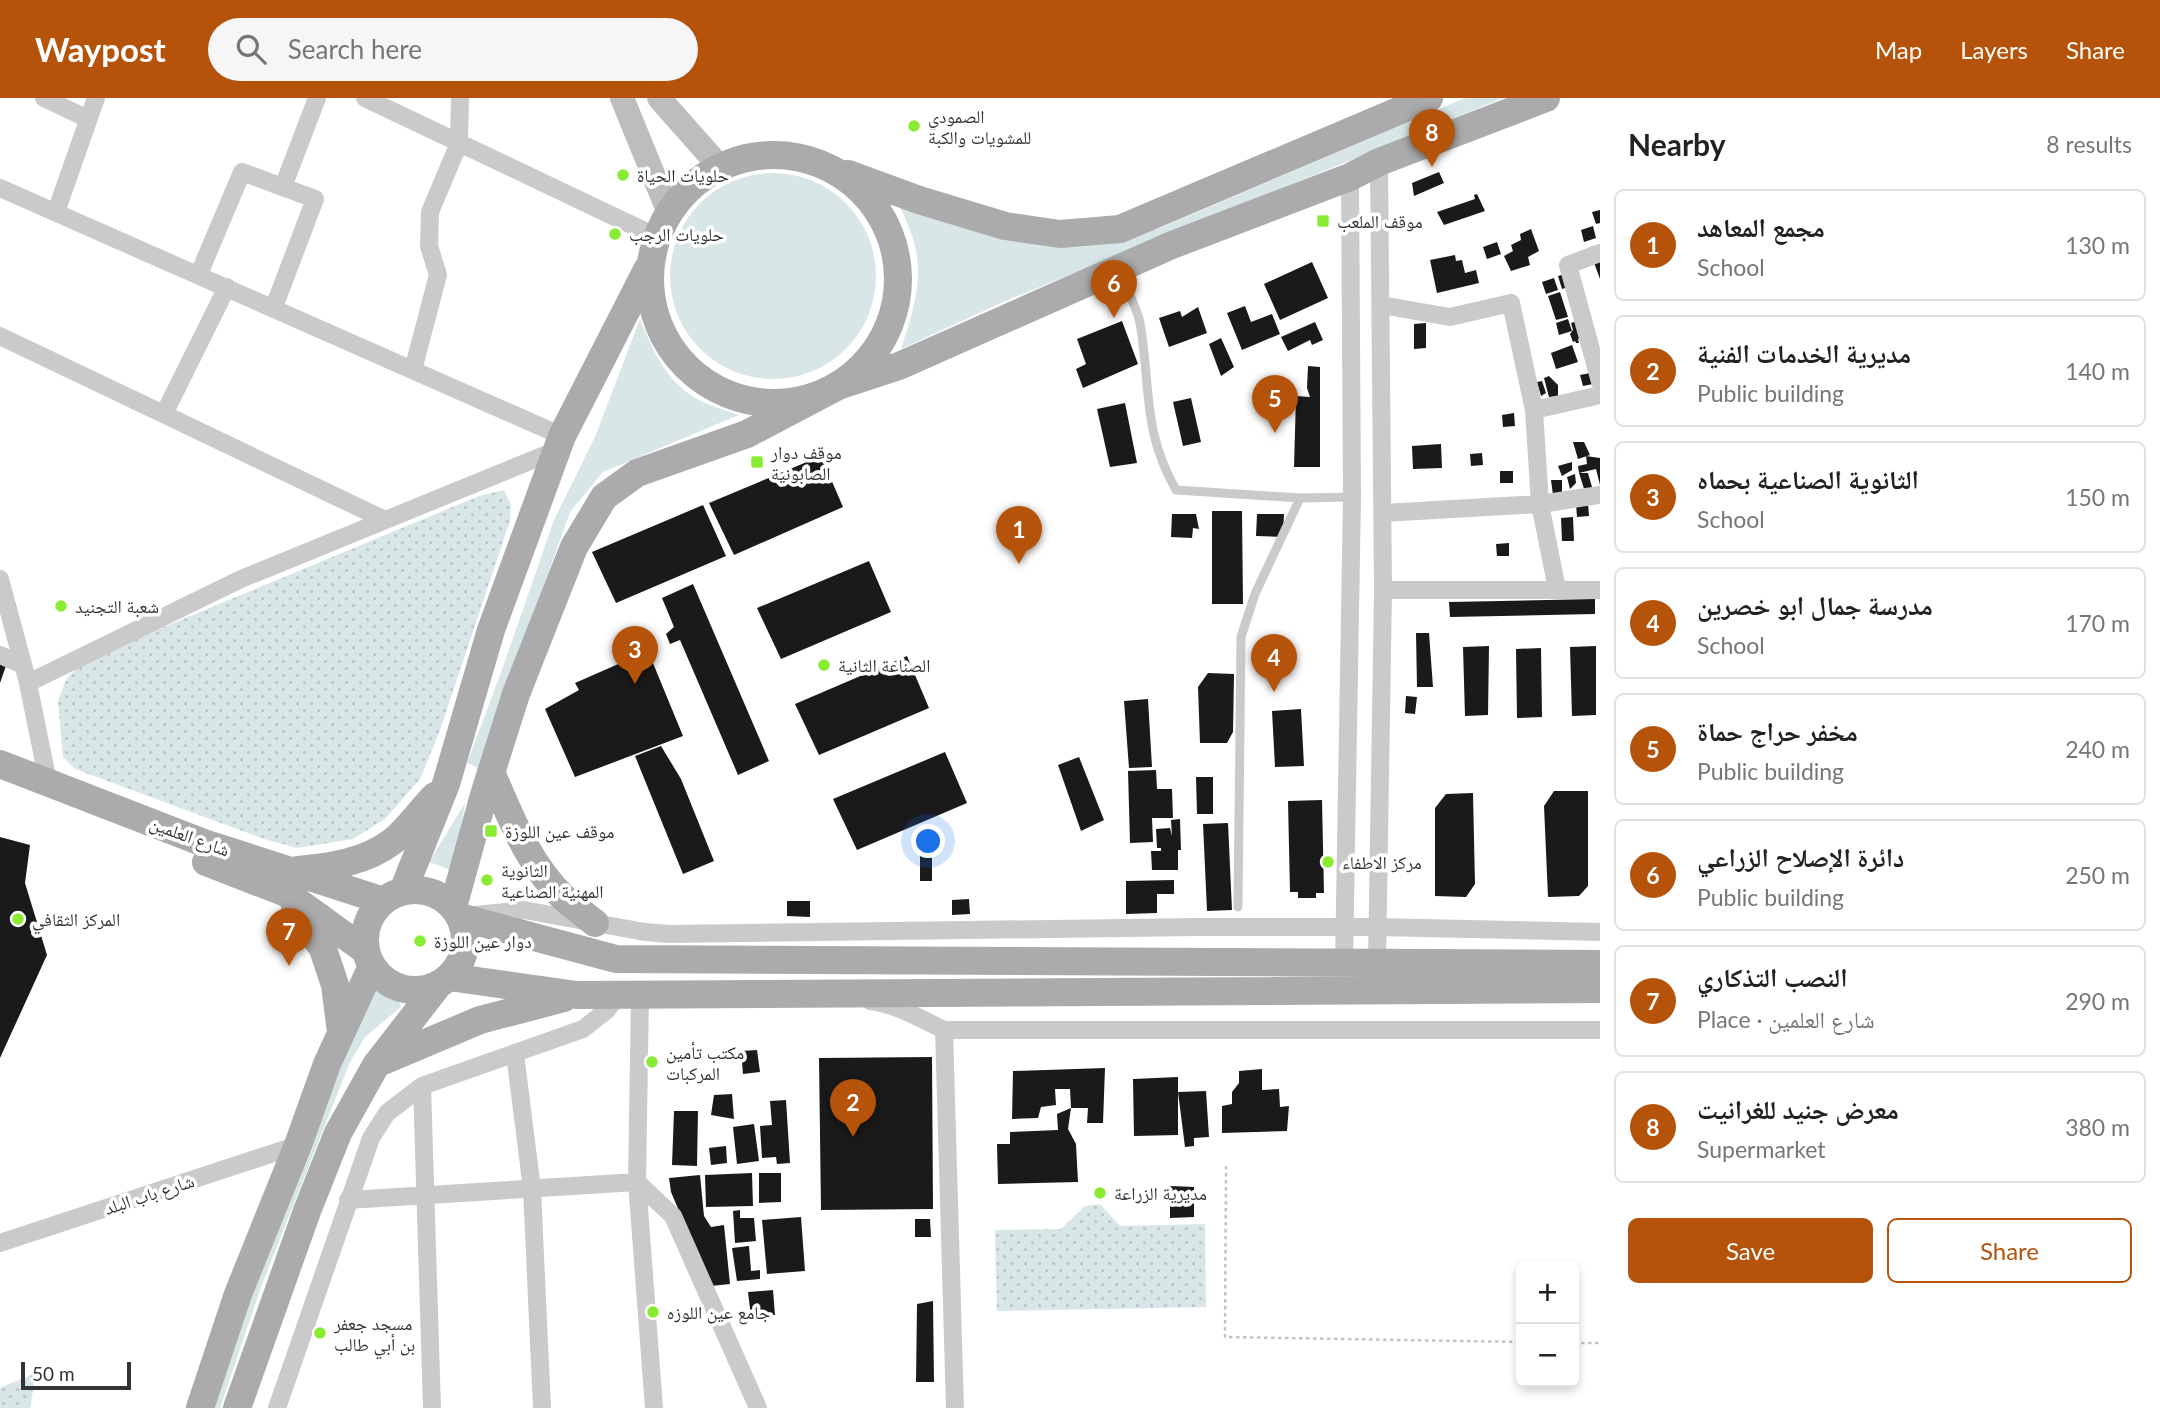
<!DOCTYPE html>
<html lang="en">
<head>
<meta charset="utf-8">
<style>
	:root { --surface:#fff; --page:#f6f6f6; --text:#222; --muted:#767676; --line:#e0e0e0; --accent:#b45309 }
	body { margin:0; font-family:Lato,"Noto Naskh Arabic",sans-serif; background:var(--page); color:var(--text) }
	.controls { position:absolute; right:21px; bottom:21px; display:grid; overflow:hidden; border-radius:10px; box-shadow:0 4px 10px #0003 }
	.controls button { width:63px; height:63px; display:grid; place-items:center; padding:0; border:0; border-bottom:2px solid var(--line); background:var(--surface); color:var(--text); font:35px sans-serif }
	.scale { position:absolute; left:21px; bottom:18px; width:110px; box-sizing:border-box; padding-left:7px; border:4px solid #333; border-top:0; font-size:19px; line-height:24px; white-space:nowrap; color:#333; -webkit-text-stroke:5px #fff; paint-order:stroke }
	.you { position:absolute; left:929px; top:744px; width:24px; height:24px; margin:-18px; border:5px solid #fff; border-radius:50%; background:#1a73e8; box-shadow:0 0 0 10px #1a73e833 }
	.badge { display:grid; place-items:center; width:46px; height:46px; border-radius:50%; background:var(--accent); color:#fff; font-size:23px; font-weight:700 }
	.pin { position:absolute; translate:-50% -58px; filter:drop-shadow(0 2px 4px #0008) }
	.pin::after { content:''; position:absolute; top:37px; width:24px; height:21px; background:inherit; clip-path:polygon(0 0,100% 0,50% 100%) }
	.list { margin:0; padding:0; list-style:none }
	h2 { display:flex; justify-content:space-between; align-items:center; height:91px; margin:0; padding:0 28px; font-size:30px }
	h2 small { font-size:23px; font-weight:400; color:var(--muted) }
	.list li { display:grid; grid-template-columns:46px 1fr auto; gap:21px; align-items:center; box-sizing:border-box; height:112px; margin:0 14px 14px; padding:0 14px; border:2px solid var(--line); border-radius:10px }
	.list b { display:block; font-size:26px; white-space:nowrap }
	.list p { margin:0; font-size:23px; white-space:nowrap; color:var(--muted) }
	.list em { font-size:23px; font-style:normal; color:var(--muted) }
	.actions { display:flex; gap:14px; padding:21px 28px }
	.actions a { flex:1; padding:16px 0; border:2px solid var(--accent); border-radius:10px; text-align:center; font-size:24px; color:var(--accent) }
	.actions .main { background:var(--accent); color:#fff }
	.icon { flex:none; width:38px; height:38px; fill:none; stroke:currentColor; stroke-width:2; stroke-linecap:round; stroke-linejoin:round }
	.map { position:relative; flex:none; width:1600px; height:1310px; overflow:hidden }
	header { display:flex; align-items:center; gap:42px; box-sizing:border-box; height:98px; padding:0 35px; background:var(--accent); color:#fff }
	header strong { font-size:33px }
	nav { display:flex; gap:38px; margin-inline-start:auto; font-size:24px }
	.search { width:490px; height:63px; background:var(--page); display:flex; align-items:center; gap:18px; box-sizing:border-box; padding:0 24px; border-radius:38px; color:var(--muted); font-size:26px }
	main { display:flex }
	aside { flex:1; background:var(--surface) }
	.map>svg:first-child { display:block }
</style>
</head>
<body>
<header>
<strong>Waypost</strong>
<div class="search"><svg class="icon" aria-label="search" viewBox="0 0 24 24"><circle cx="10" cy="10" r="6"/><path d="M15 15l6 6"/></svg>Search here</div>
<nav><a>Map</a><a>Layers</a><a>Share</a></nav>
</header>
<main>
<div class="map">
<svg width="1600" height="1310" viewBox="0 0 1600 1310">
	<defs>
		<pattern id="park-dots" width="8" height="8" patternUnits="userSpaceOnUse" patternTransform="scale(1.75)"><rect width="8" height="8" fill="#d8e6e8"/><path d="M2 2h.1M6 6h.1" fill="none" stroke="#bac6c7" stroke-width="1.8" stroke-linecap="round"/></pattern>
	</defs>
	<rect width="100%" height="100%" fill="#fff"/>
	<!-- grass -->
	<path fill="#d8e6e8" d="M1465,0h38l-500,204 -102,47c8,-25 18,-54 17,-81 0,-24 -12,-48 -22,-70l212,45 52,-15z
		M670 178a103 103 0 1 1 206 0a103 103 0 1 1-206 0Z
		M640,221c13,32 26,62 57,80 12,7 28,11 42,16l-136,57 -33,40 -91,256 -12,-5 36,-96 51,-147 41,-83z
		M465,705l-11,68 -25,-9z
		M372,891l27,12 2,6 -36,30 -15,25 -89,225 -41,121h-8l44,-126z"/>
	<!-- park -->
	<path fill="url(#park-dots)" d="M504,392l7,15 -1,16 -71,212 -19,46 -35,40 -32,20 -56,9 -33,-9 -189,-70 -12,-12 -5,-56 8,-21 16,-19 397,-165z
		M1100,1106l20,22 85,-2 1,83 -209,4 -2,-81 66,-1 24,-23z
		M36,1275l-6,35h-30v-20z"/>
	<!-- building -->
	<path fill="#1a1a1a" d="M1439,74l5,11 -30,13 -2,-13z
		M1477,96l8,17 -41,14 -7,-13 38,-13 -1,-4z
		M1600,112v13l-4,1 -4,-12z
		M1593,128l3,12 -12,4 -3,-12z
		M1531,131l8,22 -11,6 2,8 -19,6 -7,-15 9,-5 -2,-6 10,-5 -1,-6z
		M1497,144l4,12 -14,5 -4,-12z
		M1455,157l1,6 6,-1 3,13 11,-3 3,13 -42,10 -7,-33z
		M1600,160v21l-7,-19z
		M1312,164l16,36 -48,22 -16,-36z
		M1569,175l3,13 -10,3 -4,-13z
		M1554,180l4,12 -12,4 -4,-12z
		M1560,194l8,25 -12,3 -8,-24z
		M1245,208l6,16 21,-8 8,20 -38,16 -15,-37z
		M1198,209l9,26 -38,14 -10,-29 21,-7 2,6z
		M1568,221l4,12 -13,4 -3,-12z
		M1581,222l4,17 -7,2 1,4h-3l-1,-2 -2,1 -3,-8 3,-4 -2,-7z
		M1122,223l16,43 -55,24 -7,-19 10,-5 -9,-25z
		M1315,224l8,18 -11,5 -2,-5 -22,11 -7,-14z
		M1426,225v25l-12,1v-25z
		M1221,240l13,29 -13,9 -12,-32z
		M1572,247l6,17 -22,7 -5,-16z
		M1308,268l12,1v100h-26l2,-71 14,1 -3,-9z
		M1595,274l3,11 -15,3 -3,-11z
		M1549,278l9,9v11l-9,1 -5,-19z
		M1542,283l4,12 -5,3 -4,-14z
		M1191,300l10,44 -18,4 -10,-44z
		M1125,305l12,60 -27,4 -13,-58z
		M1514,315l1,13 -12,1 -1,-12z
		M1573,344h11l6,13 -12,4z
		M1441,346l1,24 -29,1 -1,-23z
		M1482,355l1,12 -12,1 -1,-12z
		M821,358l22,51 -109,48 -25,-52z
		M1586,358l14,2v27l-4,-16 -17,4h9l4,14 -7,5 -6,-19 -1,-7 9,-2z
		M1572,364v8l-10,6 -4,-10z
		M1500,373h13v12h-13z
		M1575,376l1,9 -6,6 -3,-12z
		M1551,382h11v15h-9z
		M1588,405l1,13 -12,1 -1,-13z
		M703,407l23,51 -110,47 -24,-51z
		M1212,413h30l1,93h-31z
		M1172,416h24l3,15 -6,-1 -1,10 -21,-1z
		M1257,416h27l-1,23 -27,-1z
		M1573,419l1,24h-12l-1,-23z
		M1509,445v13h-12l-1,-12z
		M869,463l22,51 -110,47 -24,-51z
		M693,486l76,177 -31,14 -58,-135 -10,4 -4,-10 8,-7 -12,-29z
		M1595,501v15l-145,3 -1,-15z
		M1416,535h13l4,54h-16z
		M1489,548l-1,69 -23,1 -2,-69z
		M1596,548v69l-24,1 -2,-69z
		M1541,550l1,69 -25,1 -1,-69z
		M648,553l35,85 -108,41 -30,-68 34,-19 -4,-7z
		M907,558l22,52 -110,47 -24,-51z
		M0,559l8,3 -8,23z
		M1208,575l26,1 -1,58 -6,11h-27l-2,-56z
		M1406,598l11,1 -2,17 -10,-1z
		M1148,601l4,68 -23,1 -5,-67z
		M1301,611l3,57 -29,1 -3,-56z
		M661,648l20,33 33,82 -31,13 -48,-118z
		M945,654l22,51 -110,47 -24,-51z
		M1079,659l25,63 -23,11 -23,-66z
		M1156,672l1,19h15l1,29h-21l1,24 -23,1 -2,-72z
		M1196,679h17v37h-16z
		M1554,693h34v95l-9,10 -31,1 -4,-91z
		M1473,695l2,91 -9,13 -31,-1v-88l11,-14z
		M1322,702l2,93h-8v5h-18v-6h-8l-2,-91z
		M1180,721l1,31h-3v20h-26l-1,-19h10v-3h-4l-1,-19 14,-1 2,8 -1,-16z
		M1228,725l4,87 -25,1 -4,-87z
		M0,739l30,8 -5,38 22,72 -47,103z
		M920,758l12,1v24h-12z
		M1174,782v14h-17v19l-31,1v-33z
		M969,801l1,15 -18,1v-15z
		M787,803h23v16l-23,-1z
		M757,952l3,22 -17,2 -2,-23z
		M932,959l1,152 -112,1 -2,-152z
		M1105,970l-2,55h-16l1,-15h-17l-1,-19h-15l1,16 -15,2 -3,11 -26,1 1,-48z
		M1262,971v21l17,-1 1,18 9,-1 -2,25 -65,2v-27l10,-2v-12l7,-9v-12z
		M1178,979v58l-44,1 -1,-57z
		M1206,993l3,46 -15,1v8l-9,1 -7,-55z
		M732,996l2,25 -23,-4 3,-20z
		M786,1002l4,63 -13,1 -1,-7 -14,1 -2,-32 12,-1 -2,-24z
		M1071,1010l-3,21 8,15 2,38 -80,2 -1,-40h13v-12l48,-2 -1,-16z
		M674,1013h24l-1,55 -25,-1z
		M754,1026l5,37 -22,3 -4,-37z
		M726,1048l1,17 -16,2 -2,-17z
		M752,1075l1,33 -47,1 -1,-32z
		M759,1075h22v29l-22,1z
		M700,1077l4,41 7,11 13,-2 6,59 -19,2 -40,-94 -2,-14z
		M1170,1088l24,1v30l-24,1z
		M740,1112v8h14l2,23 -21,2 -2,-32z
		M801,1119l4,54 -38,3 -5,-54z
		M915,1121h15l1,18h-16z
		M749,1148l2,25 9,-1v9l-23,2 -5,-33z
		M773,1192l2,25 -24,2 -3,-25z
		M933,1203l1,81h-18l1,-78z"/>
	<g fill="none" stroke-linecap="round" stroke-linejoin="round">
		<!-- path -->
		<path stroke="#c3c3c3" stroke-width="2.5" stroke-dasharray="3.5 3.5" stroke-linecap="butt" d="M1226,1068l-1,171 296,5
			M1574,1245h26"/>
		<!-- service -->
		<path stroke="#cacaca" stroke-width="9" d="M1120,176c6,15 17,33 20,49 11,64 2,107 36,167l124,8 52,-1
			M1238,809l3,-270 14,-43 45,-96"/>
		<!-- minor -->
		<path stroke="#cacaca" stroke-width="18" d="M44,0l44,21
			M365,0l292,139
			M283,89l34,-89
			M0,90l562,248
			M56,114l40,-114
			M1600,155l-32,12 32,117
			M199,176l43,-102 73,27 -41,108
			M1381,207l69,12 61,-14 23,107 6,94 17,85
			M0,238l385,184
			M413,272l25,-95 -9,-29 1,-34 29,-69 1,-45
			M1534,312l66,-15
			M164,316l63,-127
			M1383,415l157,-9 60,-9
			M0,481l28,104 20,99
			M1383,492h217
			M0,557l23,10
			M28,585l213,-104 316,-129
			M475,817l49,-5 121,22 24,2 528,-7h180l223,5
			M1344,865l8,-466 -2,-320
			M1377,865l6,-373 -4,-428
			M640,897l-3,187 17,226
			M870,903c26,3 51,18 74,29h656
			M944,932l11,378
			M515,956l17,135 10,219
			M422,988l10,322
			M348,1102l289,-18 36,34 85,192
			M0,1145l298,-98
			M277,1310l94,-270 16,-25 35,-27 161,-57 23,-18 12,-16"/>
		<!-- secondary -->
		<path stroke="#bdbdbd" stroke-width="24" d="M622,0l47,115
			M659,0l61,69"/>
		<!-- primary -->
		<path stroke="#ababab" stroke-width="28" d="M650 181a124 124 0 1 1 248 0a124 124 0 1 1-248 0Z
			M848,76l71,26 86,26 55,8 60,-5 309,-131
			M0,666l204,79 180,58
			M491,674c19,44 38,94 74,127 9,8 20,16 30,24
			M206,764l80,31 80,58
			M298,772c32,-3 68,-8 95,-29 15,-12 28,-31 42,-45
			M365 842a50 50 0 1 1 100 0a50 50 0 1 1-100 0Z
			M403,793l43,-107 45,-154 71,-194 86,-168
			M295,809l28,42 12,36 6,47
			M453,809l31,-112 32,-101 58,-147 30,-50 33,-24 110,-39 91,-48 61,-20 273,-121 178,-68 29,-15 167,-64
			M460,819l156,42 984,5
			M449,879l128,18 1023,-6
			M378,965l102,-43 84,-22
			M200,1310l38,-114 60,-149 29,-81 45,-98
			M237,1310l70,-197 31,-78 38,-68 63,-81"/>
	</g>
	<!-- markers -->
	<g fill="#89ec33" stroke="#fff" stroke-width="2.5">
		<circle cx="914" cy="28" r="7"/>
		<circle cx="623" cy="77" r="7"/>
		<rect x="1316" y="116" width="14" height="14" rx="3.5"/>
		<circle cx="615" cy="136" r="7"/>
		<rect x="750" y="357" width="14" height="14" rx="3.5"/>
		<circle cx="61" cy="508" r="7"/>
		<circle cx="824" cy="567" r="7"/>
		<rect x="484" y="726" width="14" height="14" rx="3.5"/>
		<circle cx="1328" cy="764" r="7"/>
		<circle cx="487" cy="782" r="7"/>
		<circle cx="18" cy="821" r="7"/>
		<circle cx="420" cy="843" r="7"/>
		<circle cx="652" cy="964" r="7"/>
		<circle cx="1100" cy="1095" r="7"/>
		<circle cx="653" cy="1214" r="7"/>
		<circle cx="320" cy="1235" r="7"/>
	</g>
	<g text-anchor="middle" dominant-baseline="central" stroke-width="7" stroke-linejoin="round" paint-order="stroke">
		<!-- poi labels -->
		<g font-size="18" fill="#333" stroke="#fff" text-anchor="start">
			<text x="928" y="18">الصمودي<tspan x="928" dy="21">للمشويات والكبة</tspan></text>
			<text x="637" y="77">حلويات الحياة</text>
			<text x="1337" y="123">موقف الملعب</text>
			<text x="629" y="136">حلويات الرجب</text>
			<text x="771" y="354">موقف دوار<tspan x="771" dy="21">الصابونية</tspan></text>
			<text x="75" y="508">شعبة التجنيد</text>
			<text x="838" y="567">الصناعة الثانية</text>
			<text x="505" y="733">موقف عين اللوزة</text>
			<text x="1342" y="764">مركز الاطفاء</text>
			<text x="501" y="772">الثانوية<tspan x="501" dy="21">المهنية الصناعية</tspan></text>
			<text x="32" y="821">المركز الثقافي</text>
			<text x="434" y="843">دوار عين اللوزة</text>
			<text x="666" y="954">مكتب تأمين<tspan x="666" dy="21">المركبات</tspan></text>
			<text x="1114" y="1095">مديرية الزراعة</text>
			<text x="667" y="1214">جامع عين اللوزه</text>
			<text x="334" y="1225">مسجد جعفر<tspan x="334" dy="21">بن أبي طالب</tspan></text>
		</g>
		<!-- street labels -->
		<g font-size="18" fill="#333" stroke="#fff">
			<text transform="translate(190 738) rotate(20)">شارع العلمين</text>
			<text transform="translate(149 1096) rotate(-18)">شارع باب البلد</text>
		</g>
	</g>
</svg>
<div class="controls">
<button>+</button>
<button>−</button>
</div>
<div class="scale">50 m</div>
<div class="you"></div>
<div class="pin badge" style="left:1019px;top:466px">1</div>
<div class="pin badge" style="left:853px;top:1039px">2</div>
<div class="pin badge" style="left:635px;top:586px">3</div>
<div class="pin badge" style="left:1274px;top:594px">4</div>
<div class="pin badge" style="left:1275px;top:335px">5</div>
<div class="pin badge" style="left:1114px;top:220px">6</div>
<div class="pin badge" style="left:289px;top:868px">7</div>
<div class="pin badge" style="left:1432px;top:69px">8</div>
</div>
<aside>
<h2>Nearby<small>8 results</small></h2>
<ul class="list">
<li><span class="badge">1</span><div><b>مجمع المعاهد</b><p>School</p></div><em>130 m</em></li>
<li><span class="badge">2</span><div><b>مديرية الخدمات الفنية</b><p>Public building</p></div><em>140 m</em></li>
<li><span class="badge">3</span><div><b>الثانوية الصناعية بحماه</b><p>School</p></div><em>150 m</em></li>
<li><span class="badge">4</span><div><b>مدرسة جمال ابو خصرين</b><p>School</p></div><em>170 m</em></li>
<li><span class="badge">5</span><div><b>مخفر حراج حماة</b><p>Public building</p></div><em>240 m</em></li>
<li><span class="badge">6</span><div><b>دائرة الإصلاح الزراعي</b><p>Public building</p></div><em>250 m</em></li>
<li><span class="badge">7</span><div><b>النصب التذكاري</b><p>Place · شارع العلمين</p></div><em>290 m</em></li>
<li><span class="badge">8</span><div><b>معرض جنيد للغرانيت</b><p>Supermarket</p></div><em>380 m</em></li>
</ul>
<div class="actions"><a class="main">Save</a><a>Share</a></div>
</aside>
</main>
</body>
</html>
